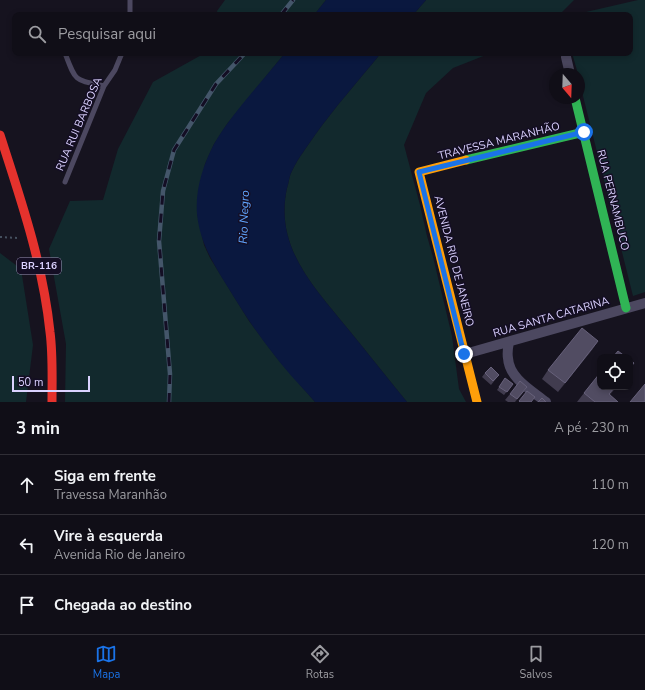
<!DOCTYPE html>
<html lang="pt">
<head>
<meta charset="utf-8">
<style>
	:root { --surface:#100e17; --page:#1e1c24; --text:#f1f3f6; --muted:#9c9ca1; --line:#302e36; --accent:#1a73e8 }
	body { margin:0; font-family:"Nunito Sans",sans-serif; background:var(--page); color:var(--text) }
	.controls { position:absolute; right:12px; bottom:12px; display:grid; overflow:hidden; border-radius:8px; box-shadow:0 2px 6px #0003 }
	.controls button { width:36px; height:36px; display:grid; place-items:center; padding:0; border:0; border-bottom:1px solid var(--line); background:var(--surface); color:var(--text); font:20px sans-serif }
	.compass { position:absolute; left:549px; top:68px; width:36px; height:36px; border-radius:50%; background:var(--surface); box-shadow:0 2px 6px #0003; rotate:161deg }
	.scale { position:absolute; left:12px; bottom:10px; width:78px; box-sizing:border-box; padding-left:4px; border:2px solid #dbd2ff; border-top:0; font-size:11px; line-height:14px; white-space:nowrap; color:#dbd2ff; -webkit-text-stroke:3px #140e24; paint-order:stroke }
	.stop { position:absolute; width:12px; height:12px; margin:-9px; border:3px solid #1a73e8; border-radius:50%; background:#fff }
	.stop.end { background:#1a73e8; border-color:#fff; box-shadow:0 1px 4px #0008 }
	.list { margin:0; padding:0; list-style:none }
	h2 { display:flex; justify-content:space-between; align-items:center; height:52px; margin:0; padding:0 16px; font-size:17px }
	h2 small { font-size:13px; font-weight:400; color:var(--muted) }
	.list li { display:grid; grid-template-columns:26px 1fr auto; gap:12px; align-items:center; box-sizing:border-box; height:60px; padding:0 16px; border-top:1px solid var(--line) }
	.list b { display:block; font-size:15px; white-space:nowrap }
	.list p { margin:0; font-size:13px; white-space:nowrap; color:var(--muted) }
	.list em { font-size:13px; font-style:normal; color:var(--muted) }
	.icon { flex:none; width:22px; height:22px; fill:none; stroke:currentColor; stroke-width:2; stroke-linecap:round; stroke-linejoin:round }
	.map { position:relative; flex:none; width:645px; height:402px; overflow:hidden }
	.search { position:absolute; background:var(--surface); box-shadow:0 2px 6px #0003; left:12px; right:12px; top:12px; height:44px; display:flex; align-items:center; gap:10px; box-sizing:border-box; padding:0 14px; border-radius:8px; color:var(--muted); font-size:15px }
	.sheet { height:232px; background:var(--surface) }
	nav { display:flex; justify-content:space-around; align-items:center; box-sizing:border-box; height:56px; border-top:1px solid var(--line); background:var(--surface); font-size:11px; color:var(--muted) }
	nav a { display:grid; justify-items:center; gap:2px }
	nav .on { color:var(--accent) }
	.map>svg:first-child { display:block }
</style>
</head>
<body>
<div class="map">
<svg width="645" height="402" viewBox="0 0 645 402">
	<rect width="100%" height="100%" fill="#16131f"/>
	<!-- green -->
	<path fill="#12292d" d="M225,0h101l-12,15h-96l-1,-4z
		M426,0h148l-15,15h-146z
		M638,0h7v292l-12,4 -54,-216v-6h-1l-6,-21h58v-38h-57z
		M205,53h80l-58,71 -13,20 -9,20 -8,49 7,32 6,13 39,63 27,36 39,45h-250l1,-58 -17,-95 21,-48 33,-1 15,-51 35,-67z
		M381,53h110l-38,15 -27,25 -22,52 16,60 7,31 6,21 19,79 7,53 7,13h-59c-20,-24 -39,-49 -59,-73 -34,-42 -74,-82 -61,-141 2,-5 2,-12 5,-17 6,-13 15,-24 23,-36 20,-28 44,-55 66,-82z
		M0,253l21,16 12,76 -7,57h-26z"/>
	<!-- water -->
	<path fill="#0a183f" d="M326,0h100l-13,15h-99z
		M285,53h96c-22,27 -46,54 -66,82 -8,12 -17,23 -23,36 -3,5 -3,12 -5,17 -13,59 27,99 61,141 20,24 39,49 59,73h-92c-13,-15 -28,-30 -40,-46 -17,-21 -32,-44 -46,-67 -15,-24 -29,-46 -32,-75 -2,-24 6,-49 17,-70 18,-31 48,-62 71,-91z"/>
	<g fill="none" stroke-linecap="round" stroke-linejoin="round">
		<!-- path -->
		<path stroke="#465160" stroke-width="2" stroke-dasharray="2 3" stroke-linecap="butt" d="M0,237l18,1"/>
		<!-- lane -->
		<path stroke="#4c4860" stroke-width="5" d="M130,15v-15
			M65,53c11,29 9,27 39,33
			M65,182l39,-96 11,-16 7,-17"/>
		<!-- street -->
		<path stroke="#4c4860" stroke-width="10" d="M566,57l4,17
			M509,342c-1,5 -2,11 -1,16 1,20 23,32 38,44
			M465,354l180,-51"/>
		<!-- fast -->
		<path stroke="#30b455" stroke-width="9" d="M575,98l51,210
			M466,160l118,-28"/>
		<!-- slow -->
		<path stroke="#ff9f0a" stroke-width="9" d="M466,160l-47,12 58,230"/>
		<!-- jam -->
		<path stroke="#e5322d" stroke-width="9" d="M0,135c21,65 43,129 50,197 3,23 2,47 2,70"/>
		<defs>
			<path id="rail" d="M281,15l12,-15
				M169,402l1,-28 -11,-133 4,-50 11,-41 42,-66 29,-31"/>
		</defs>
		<!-- rail casing -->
		<use href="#rail" stroke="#44566a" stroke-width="4.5"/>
		<!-- rail -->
		<use href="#rail" stroke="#140e24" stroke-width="3" stroke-dasharray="9" stroke-linecap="butt"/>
	</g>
	<!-- wall -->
	<path fill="#413c4f" d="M598,341l-6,9 -34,42 -16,-13 6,-9z
		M485,373l14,2 -8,10 -9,-8z
		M505,378l8,6 -9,11 -7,-5z
		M527,387l-12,15h-7l-3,-2 5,-6z
		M600,387h16l-6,8 8,7h-41l7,-9z"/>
	<!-- shaded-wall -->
	<path fill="#292534" d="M598,341l-6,9 -34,42 7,-9z
		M527,387l-4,6 -8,9 2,-3z
		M615,387h1l-12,15 5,-8z"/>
	<!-- building -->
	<path fill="#514c62" stroke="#67617b" d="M582,328l16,13 -33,42 -17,-13z
		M618,351l8,6h-13z
		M630,360l4,3 -4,5z
		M491,367l8,8 -6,6 -8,-8z
		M600,373v14h15l-6,7 9,8h-23l-11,-9z
		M505,378l8,6 -6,8 -8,-5z
		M520,381l7,6 -10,12 -7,-5z
		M645,384v18h-15z
		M527,391l8,6 -4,5h-11l-1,-1z
		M542,398l4,4h-8z"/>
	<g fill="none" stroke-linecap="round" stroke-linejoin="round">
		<!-- route -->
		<path stroke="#1a73e8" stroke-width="5" d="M464,354l-45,-182 165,-40"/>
	</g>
	<g text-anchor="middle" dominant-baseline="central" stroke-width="3" stroke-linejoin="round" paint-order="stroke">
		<!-- shield labels -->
		<rect fill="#140e24" stroke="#9f97bd" stroke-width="1" x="17" y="258" width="44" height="16" rx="3"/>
		<g font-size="10" font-weight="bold" fill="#dbd2ff">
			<text x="39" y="266">BR-116</text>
		</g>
		<!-- street labels -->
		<g font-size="11" fill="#dbd2ff" stroke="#140e24">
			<text transform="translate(79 124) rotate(-67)">RUA RUI BARBOSA</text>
			<text transform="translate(499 141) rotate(-14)">TRAVESSA MARANHÃO</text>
			<text transform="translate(613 200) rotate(76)">RUA PERNAMBUCO</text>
			<text transform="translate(454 261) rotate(76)">AVENIDA RIO DE JANEIRO</text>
			<text transform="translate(551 317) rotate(-16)">RUA SANTA CATARINA</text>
		</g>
		<!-- water labels -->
		<g font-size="12" font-style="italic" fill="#60a5ff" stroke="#140e24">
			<text transform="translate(244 217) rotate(-88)">Rio Negro</text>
		</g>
	</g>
</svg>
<div class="controls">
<button><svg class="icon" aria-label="locate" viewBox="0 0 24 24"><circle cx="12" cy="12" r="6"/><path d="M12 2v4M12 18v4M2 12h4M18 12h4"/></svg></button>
</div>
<svg class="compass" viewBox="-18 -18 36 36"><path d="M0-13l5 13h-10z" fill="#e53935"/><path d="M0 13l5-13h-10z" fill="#9c9ca1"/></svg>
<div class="scale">50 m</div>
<div class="stop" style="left:584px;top:132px"></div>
<div class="stop end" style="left:464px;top:354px"></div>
<div class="search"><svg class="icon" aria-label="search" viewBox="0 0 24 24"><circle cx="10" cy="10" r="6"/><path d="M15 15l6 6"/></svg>Pesquisar aqui</div>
</div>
<section class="sheet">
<h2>3 min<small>A pé · 230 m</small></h2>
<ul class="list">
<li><svg class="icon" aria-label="ahead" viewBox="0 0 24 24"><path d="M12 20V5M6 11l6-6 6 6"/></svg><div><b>Siga em frente</b><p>Travessa Maranhão</p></div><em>110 m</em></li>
<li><svg class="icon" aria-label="left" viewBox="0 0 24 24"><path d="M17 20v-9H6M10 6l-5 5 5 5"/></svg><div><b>Vire à esquerda</b><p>Avenida Rio de Janeiro</p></div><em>120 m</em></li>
<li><svg class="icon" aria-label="arrive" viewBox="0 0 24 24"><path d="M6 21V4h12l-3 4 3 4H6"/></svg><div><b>Chegada ao destino</b></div></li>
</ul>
</section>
<nav>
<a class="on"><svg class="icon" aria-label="map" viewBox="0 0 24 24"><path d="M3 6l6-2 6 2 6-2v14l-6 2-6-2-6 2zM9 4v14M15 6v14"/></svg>Mapa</a>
<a><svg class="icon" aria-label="directions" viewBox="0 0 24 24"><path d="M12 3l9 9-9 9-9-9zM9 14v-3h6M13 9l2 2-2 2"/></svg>Rotas</a>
<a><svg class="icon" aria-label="saved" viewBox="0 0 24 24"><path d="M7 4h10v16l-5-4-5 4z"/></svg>Salvos</a>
</nav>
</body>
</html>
